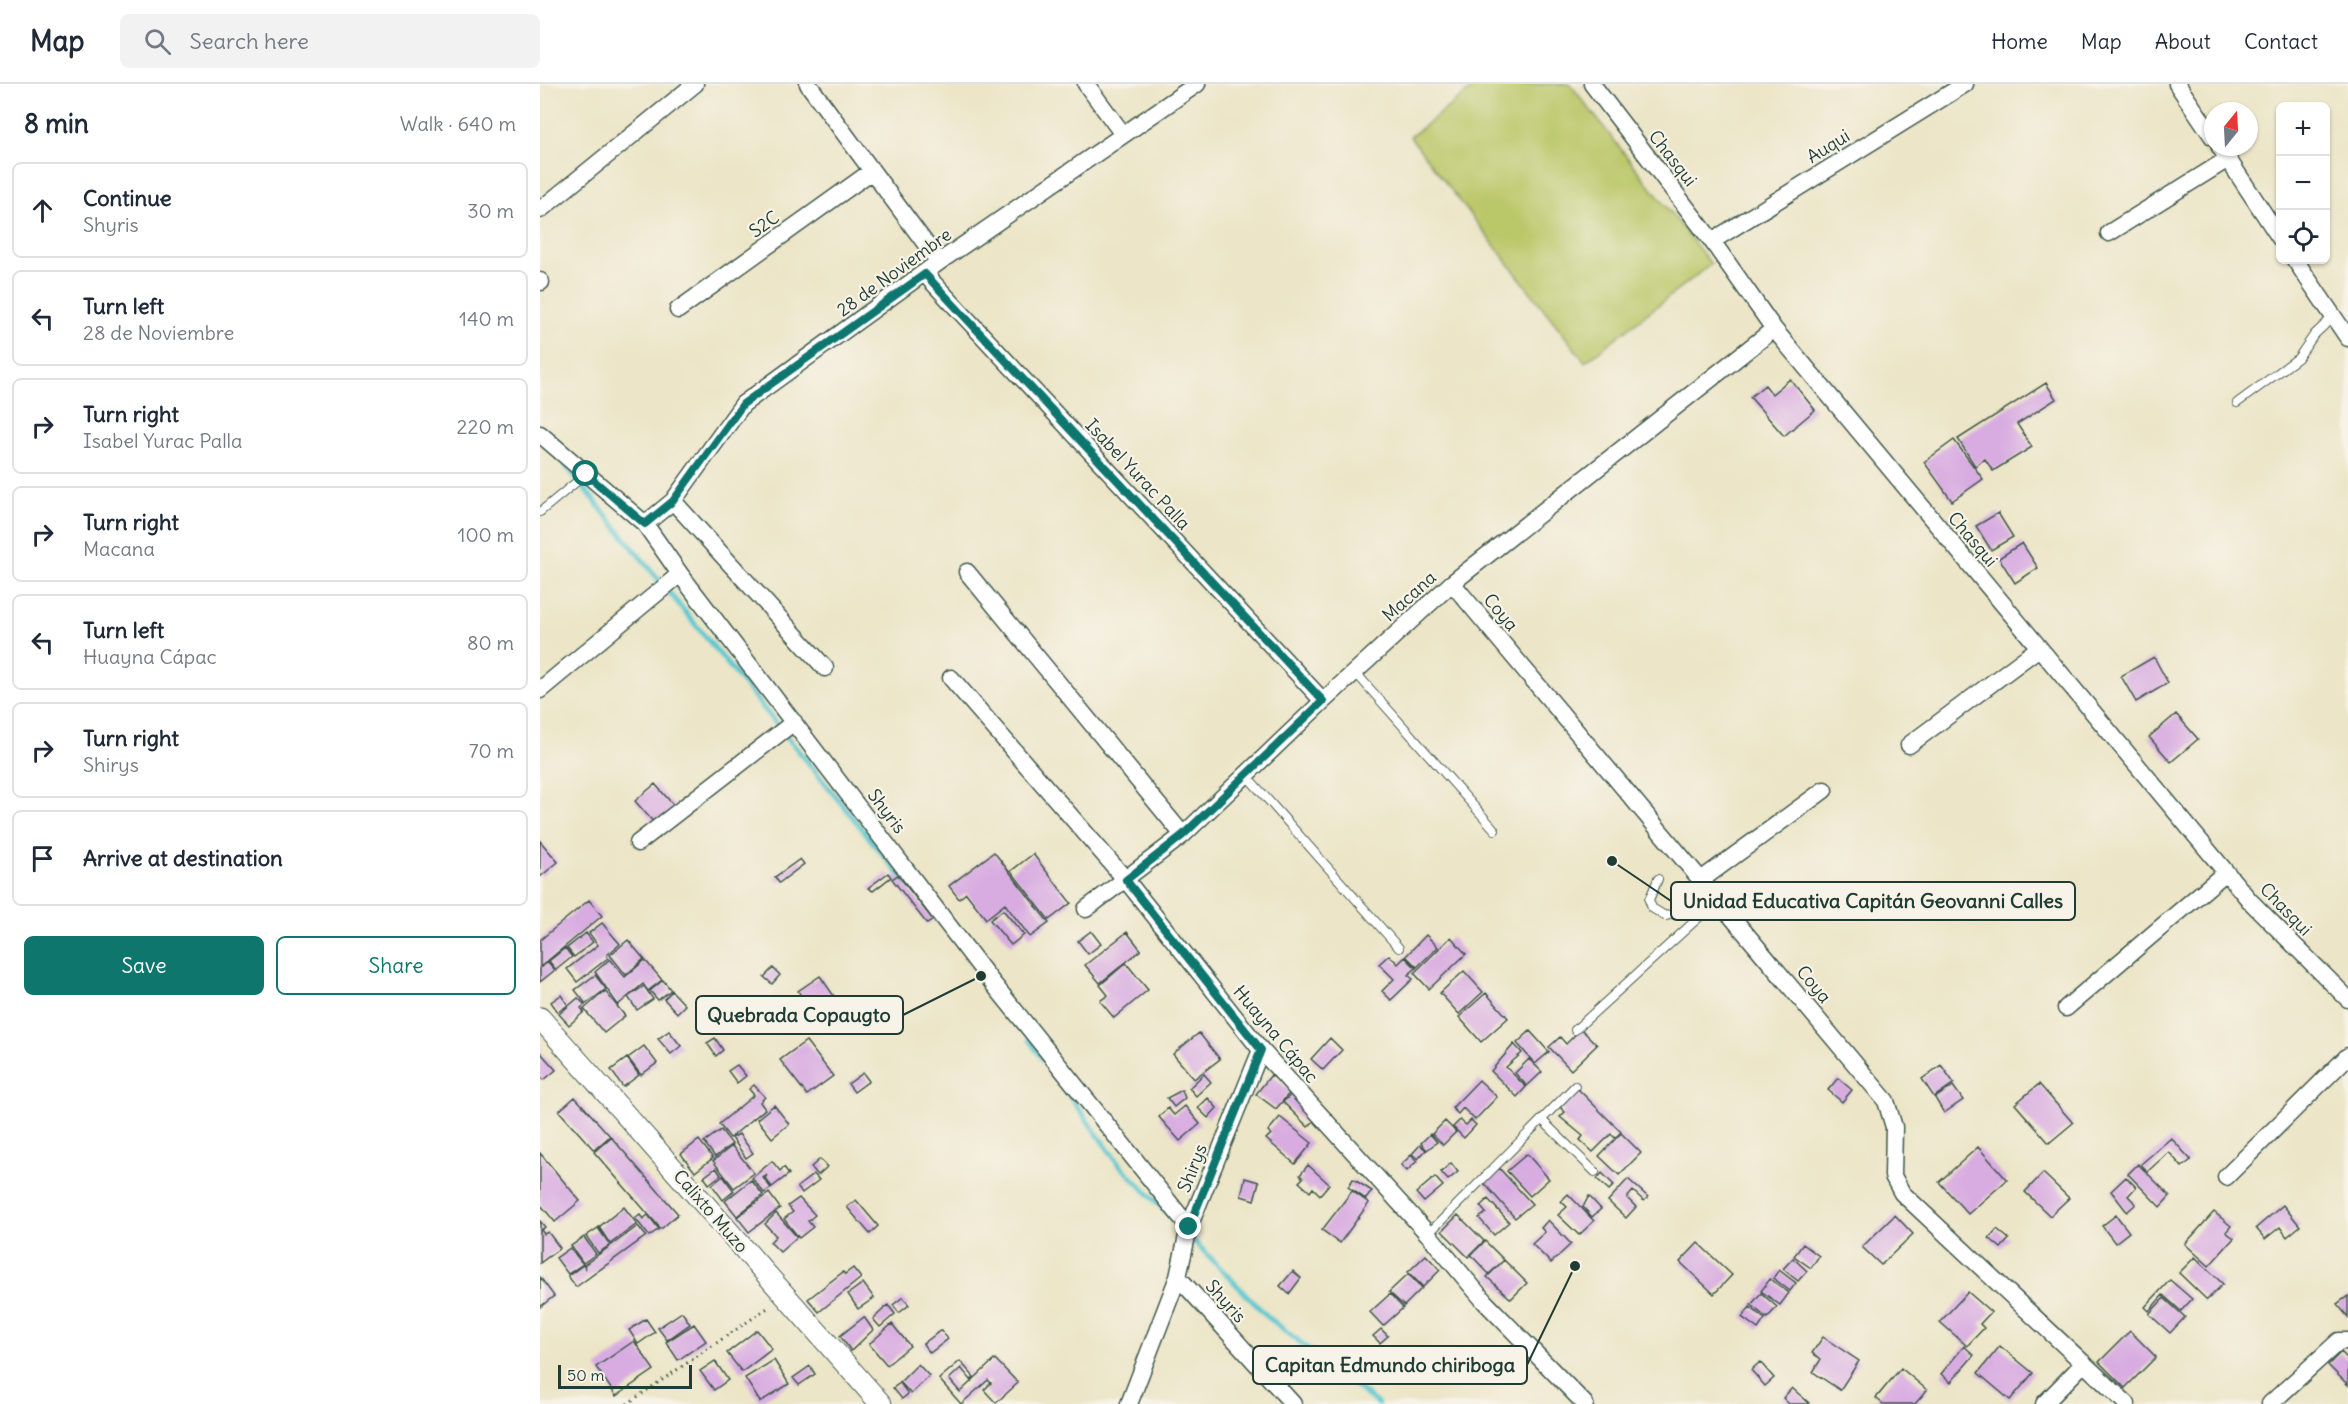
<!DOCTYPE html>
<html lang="en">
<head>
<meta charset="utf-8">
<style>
	:root { --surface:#fff; --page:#f2f2f3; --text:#1f2937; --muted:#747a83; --line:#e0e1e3; --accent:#0f766e }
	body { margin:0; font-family:Delius,sans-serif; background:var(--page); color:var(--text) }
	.controls { position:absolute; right:18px; top:18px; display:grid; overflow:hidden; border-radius:9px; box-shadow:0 2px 4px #0004 }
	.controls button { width:54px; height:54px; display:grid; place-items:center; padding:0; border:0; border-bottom:2px solid var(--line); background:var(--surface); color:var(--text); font:30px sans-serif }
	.compass { position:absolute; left:1664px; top:18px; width:54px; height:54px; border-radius:50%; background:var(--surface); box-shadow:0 2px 4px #0004; rotate:18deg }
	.scale { position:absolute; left:18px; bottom:15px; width:134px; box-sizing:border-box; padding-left:6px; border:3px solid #1f3d34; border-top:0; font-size:16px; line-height:21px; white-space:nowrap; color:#1f3d34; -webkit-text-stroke:4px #f7f3e8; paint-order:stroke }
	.stop { position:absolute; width:18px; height:18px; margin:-14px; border:4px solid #0f766e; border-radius:50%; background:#fff }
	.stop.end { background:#0f766e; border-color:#fff; box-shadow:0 2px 6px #0008 }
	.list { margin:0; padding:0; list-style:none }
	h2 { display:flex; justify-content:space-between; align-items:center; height:78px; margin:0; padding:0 24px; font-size:26px }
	h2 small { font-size:20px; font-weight:400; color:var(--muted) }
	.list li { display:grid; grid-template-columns:39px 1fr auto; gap:18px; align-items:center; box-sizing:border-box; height:96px; margin:0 12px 12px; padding:0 12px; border:2px solid var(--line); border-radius:9px }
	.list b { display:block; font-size:22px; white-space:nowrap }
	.list p { margin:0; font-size:20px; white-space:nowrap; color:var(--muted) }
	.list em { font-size:20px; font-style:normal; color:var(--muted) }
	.actions { display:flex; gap:12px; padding:18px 24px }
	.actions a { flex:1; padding:14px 0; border:2px solid var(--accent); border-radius:9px; text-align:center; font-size:21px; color:var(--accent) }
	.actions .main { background:var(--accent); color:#fff }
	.icon { flex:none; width:33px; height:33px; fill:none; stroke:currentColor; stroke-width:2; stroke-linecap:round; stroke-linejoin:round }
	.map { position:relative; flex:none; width:1808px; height:1320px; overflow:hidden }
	header { display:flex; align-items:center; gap:36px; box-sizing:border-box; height:84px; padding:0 30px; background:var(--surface); border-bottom:2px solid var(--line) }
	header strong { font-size:28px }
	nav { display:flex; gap:33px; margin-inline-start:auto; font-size:21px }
	.search { width:420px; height:54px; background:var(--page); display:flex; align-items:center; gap:15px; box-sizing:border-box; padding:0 21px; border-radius:9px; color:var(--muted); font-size:22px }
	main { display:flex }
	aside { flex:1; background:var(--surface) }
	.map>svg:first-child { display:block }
</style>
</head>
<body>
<header>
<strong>Map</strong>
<div class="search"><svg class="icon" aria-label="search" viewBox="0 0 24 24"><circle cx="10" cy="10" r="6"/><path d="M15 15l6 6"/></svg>Search here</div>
<nav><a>Home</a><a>Map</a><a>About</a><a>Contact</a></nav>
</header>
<main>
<aside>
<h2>8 min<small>Walk · 640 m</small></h2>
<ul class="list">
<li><svg class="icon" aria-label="ahead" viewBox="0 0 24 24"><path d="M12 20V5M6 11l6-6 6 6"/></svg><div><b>Continue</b><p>Shyris</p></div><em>30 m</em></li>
<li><svg class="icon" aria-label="left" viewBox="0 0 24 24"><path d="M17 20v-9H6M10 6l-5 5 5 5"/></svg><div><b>Turn left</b><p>28 de Noviembre</p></div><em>140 m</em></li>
<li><svg class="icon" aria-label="right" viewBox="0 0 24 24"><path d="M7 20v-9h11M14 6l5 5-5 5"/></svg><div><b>Turn right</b><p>Isabel Yurac Palla</p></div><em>220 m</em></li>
<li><svg class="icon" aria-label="right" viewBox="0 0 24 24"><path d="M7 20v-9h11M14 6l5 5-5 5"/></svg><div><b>Turn right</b><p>Macana</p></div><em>100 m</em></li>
<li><svg class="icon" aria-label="left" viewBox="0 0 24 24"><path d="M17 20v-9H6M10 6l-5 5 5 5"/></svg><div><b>Turn left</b><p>Huayna Cápac</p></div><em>80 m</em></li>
<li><svg class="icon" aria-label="right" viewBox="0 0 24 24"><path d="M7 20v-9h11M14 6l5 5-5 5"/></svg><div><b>Turn right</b><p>Shirys</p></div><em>70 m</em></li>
<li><svg class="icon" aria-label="arrive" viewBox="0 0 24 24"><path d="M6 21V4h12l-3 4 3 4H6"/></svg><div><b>Arrive at destination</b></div></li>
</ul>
<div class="actions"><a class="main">Save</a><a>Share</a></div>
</aside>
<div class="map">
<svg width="1808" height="1320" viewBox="0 0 1808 1320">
	<rect width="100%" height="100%" fill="#f7f3e8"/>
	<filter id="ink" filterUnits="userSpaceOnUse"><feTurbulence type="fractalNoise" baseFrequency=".0167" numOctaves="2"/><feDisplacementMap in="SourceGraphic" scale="12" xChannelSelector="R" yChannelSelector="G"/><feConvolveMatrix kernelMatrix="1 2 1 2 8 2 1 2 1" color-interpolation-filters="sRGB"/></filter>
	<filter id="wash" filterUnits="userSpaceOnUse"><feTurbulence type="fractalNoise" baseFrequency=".008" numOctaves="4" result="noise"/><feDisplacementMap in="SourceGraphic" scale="24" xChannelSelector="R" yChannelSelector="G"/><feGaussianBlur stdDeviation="1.35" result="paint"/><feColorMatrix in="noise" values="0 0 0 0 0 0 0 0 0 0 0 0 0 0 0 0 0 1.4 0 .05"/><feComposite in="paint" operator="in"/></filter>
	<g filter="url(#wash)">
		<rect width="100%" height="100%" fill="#ece5c7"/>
		<!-- green -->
		<path fill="#bbc86a" stroke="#6d824f" stroke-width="1.5" d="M938,0h92l141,180 -126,98 -175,-225z"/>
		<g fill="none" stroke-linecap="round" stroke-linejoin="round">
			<!-- stream -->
			<path stroke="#5ac7d1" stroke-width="5" d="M26,382l341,418
				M489,956l89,123 53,54
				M650,1153l78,80 110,87"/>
		</g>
		<g id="blocks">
			<!-- building -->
			<path fill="#d8ace1" d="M1250,295l25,31 -31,26 -34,-39 15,-12 7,9z
				M1506,299l10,16 -39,25 15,23 -39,24 -8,-12 -10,7 -17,-27z
				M1414,356l29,39 -31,22 -28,-39z
				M1458,429l15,24 -22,13 -15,-24z
				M1482,459l16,25 -23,15 -16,-25z
				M1614,573l14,26 -32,19 -15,-26z
				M1636,630l22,25 -27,23 -22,-25z
				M115,700l21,24 -20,17 -21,-24z
				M0,757l18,21 -18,15z
				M454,768l55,71 -19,14 -25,-33 -19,15 -20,-26 -7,6 -10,-13z
				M493,770l38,49 -22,17 -38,-49z
				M260,775l4,5 -25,19 -4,-6z
				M348,789l3,4 -18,14 -5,-3z
				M358,791l35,45 -6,4 -35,-45z
				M49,816l13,16 -62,51v-27z
				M463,826l21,25 -13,10 -21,-25z
				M62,839l18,21 -13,11 1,3 -31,24 -10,-13 31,-24 -9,-12z
				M551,847l10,13 -13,10 -10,-13z
				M587,848l14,18 -41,33 -15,-18z
				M46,849l7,9 -19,15 -7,-9z
				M886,851l12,12 -21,20 -11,-11z
				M911,853l15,17 -37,35 -15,-16z
				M88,856l16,19 -18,16 -16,-20z
				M25,864l7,9 -16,13 -7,-9z
				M849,871l9,9 7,-7 11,11 -8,7 5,4 -22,21 -9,-9 12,-12 -15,-15z
				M70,875l15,18 20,-17 17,20 -14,11 -5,-7 -25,21 -23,-33z
				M8,878l7,8 -15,12v-14z
				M586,879l22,27 -34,28 -14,-17 8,-6 -8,-10z
				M233,884l7,7 -8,9 -8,-7z
				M924,887l19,21 -24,22 -19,-21z
				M55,891l11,14 -20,15 -11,-14z
				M280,892l14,20 -23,15 -13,-20z
				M123,896l8,10 -13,10 -8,-9z
				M104,902l9,13 -16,11 -9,-13z
				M65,907l20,25 -21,17 -20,-24z
				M132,907l13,14 -8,8 -13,-14z
				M946,909l22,25 -27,24 -22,-25z
				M21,911l7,10 -10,7 -7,-10z
				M38,914l7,7 -4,3 3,4 -15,13 -10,-11z
				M1041,945l16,16 -26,25 -22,-23 11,-10 6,7z
				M129,947l12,15 -10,8 -13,-15z
				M990,947l19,21 -14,12 -18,-21z
				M659,949l21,26 -26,20 -21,-25z
				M175,954l8,12 -7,6 -9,-13z
				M790,954l12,12 -19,20 -12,-11z
				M266,957l27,35 -26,19 -27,-35z
				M974,960l8,9 -16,14 20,20 -9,10 -26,-26z
				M104,962l13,17 -16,12 -13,-17z
				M0,968l16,18 -12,10 -4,-4z
				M87,974l12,17 -16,12 -12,-17z
				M989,975l13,13 -15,14 -12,-13z
				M197,981l9,11 -9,7 -9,-12z
				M1401,981l13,18 -20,14 -12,-18z
				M323,989l6,8 -15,11 -6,-8z
				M664,990l7,8 -15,14 -7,-8z
				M731,991l20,16 -15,18 -20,-15z
				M1298,994l14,12 -10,12 -14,-12z
				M939,996l18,17 -22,23 -12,-12 -5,6 -6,-6z
				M1499,1000l34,39 -24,20 -34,-39z
				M214,1001l11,12 -5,5 5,7 -35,29 -11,-14 35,-29 -5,-6z
				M1413,1002l10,14 -19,13 -9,-15z
				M1036,1003l45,45 -6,6 -4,-4 -18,18 -13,-12 3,-4 -23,-19 5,-5 -7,-7z
				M642,1006l3,8 -11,9 -7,-9z
				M754,1008l24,25 -10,10 -25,-25z
				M35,1013l35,39 -16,14 -35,-39z
				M668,1014l9,10 -9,10 -10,-10z
				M234,1021l15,19 -17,14 -15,-19z
				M645,1022l15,18 -20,17 -21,-24 9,-9 6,7z
				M740,1033l32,26 -17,21 -29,-25 5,-5 -3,-3z
				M920,1036l6,5 5,-5 5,5 -12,13 -11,-11z
				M905,1037l11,11 -13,13 -11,-11z
				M181,1046l11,14 -17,13 -11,-15z
				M1081,1049l20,20 -22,22 -20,-19z
				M199,1050l14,19 -7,5 -14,-20z
				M890,1050l7,8 -10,8 -6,-7z
				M71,1053l67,77 -17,15 -67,-77z
				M1631,1054l20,22 -9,7 -13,-15 -22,20 -6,-8z
				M159,1056l14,18 -18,14 -14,-18z
				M880,1061l6,5 -8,9 -6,-5z
				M192,1062l22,27 -20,15 -21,-27z
				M1438,1063l29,33 -39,34 -29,-32z
				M0,1069l40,48 -25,21 -15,-18z
				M987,1070l22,25 -19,17 -23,-25z
				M871,1071l6,6 -10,10 -6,-6z
				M280,1075l7,8 -9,8 -7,-8z
				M232,1077l8,10 4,-4 5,7 -17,13 -7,-9 2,-3 -4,3 8,10 -7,5 -12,-15z
				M911,1079l7,9 -10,8 -7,-8z
				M1598,1080l32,32 -10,11 -32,-33z
				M768,1081l21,19 -9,11 -7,-7 -3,4 -11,-10 4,-4 -3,-3z
				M176,1084l5,7 -12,9 -5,-7z
				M959,1084l33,36 -17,14 -32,-36z
				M1062,1089l12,12 -5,5 -12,-11z
				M1503,1089l26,25 -19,18 -25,-24z
				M274,1090l5,6 -17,13 -5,-6z
				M183,1092l11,15 -11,9 -11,-15z
				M895,1093l8,9 -19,16 -8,-9z
				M1586,1093l10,10 -8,9 8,8 -9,8 -16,-21z
				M705,1094l14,4 -5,18 -13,-4z
				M813,1095l19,12 -6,8 -18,-12z
				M1088,1095l20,18 -4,4 -11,-10 -6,7 9,9 -10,11 -18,-17z
				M211,1096l12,15 -26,21 -12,-15z
				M812,1107l17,12 -29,40 -18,-13z
				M229,1109l11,15 -31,24 -12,-15z
				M1028,1110l26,27 -15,14 -21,-20 9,-8 -6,-6z
				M1049,1112l12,13 -9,8 -9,-10z
				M259,1114l16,17 -7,6 5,6 -14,11 -15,-19 9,-7 -5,-6z
				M948,1115l21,23 -15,13 -15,-17 7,-5 -6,-7z
				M316,1116l22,26 -8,8 -23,-27z
				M1743,1121l17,21 -13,11 -7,-10 -15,12 -9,-11z
				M84,1123l13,17 -27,20 -11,-17z
				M1674,1128l17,14 -5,6 8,6 -25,28 -24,-22z
				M236,1129l21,24 -17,15 -10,-10 6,-6 -11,-12z
				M100,1131l3,4 5,-4 11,14 -10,7 -14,-18z
				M918,1131l26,26 -16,16 -26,-26z
				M1355,1131l18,19 -32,31 -19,-18z
				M1576,1131l13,17 -14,11 -13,-17z
				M1008,1136l23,24 -20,19 -19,-19 13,-12 -4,-4z
				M0,1137l5,6 -4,3 3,4 4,-2 12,16 -20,15z
				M98,1142l8,10 -70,51 -8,-11 15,-11 3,4 -2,-4z
				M58,1144l12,17 -12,8 -12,-17z
				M1457,1145l12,10 -8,9 -12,-10z
				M44,1153l12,17 -13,9 -12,-17z
				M945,1157l19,19 -15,14 -18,-19z
				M1158,1159l34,32 -18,19 -34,-32z
				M1263,1160l16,12 -8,12 -17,-12z
				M30,1164l13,16 -15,10 -12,-16z
				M886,1171l14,15 -17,17 -15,-15z
				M1655,1173l28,27 -16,16 -28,-27z
				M1253,1174l14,13 -9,10 -15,-12z
				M964,1176l23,23 -16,16 -24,-22z
				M313,1184l8,10 -42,34 -11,-13 35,-27 2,2z
				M1239,1186l17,13 -6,8 -17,-13z
				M753,1187l8,7 -12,16 -9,-8z
				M868,1190l14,14 -18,18 -15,-14z
				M0,1193l14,19 -14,11z
				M1230,1195l19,14 -9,12 -19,-14z
				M1630,1196l22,19 -11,12 -18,-16 -14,16 -4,-4z
				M323,1199l11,15 -16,11 -10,-15z
				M1428,1208l23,20 -11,12 4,4 -17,18 -27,-24z
				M1221,1209l16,14 -10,11 -16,-13z
				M850,1210l13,14 -20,18 -13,-14z
				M1808,1212v21l-11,-13z
				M363,1213l6,8 -10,8 -6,-8z
				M1624,1214l21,19 -15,16 -21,-19z
				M348,1221l7,9 -15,13 -7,-8z
				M1210,1223l15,12 -7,10 -16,-12z
				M142,1228l8,12 -23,16 -9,-12z
				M324,1233l9,13 -22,21 -11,-15z
				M106,1235l9,13 -17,12 -9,-14z
				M154,1240l12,17 -28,19 -12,-18z
				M352,1240l18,22 -23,19 -18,-21z
				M841,1245l7,7 -8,7 -7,-7z
				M217,1246l15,19 -30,23 -15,-19z
				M401,1246l7,9 -18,14 -7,-9z
				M1590,1247l26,26 -31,31 -26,-26z
				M1283,1253l36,24 -19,29 -27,-18 8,-13 -9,-6z
				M94,1257l20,29 -38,26 -20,-29z
				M1424,1262l10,9 -23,27 -10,-8z
				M1460,1262l33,27 -23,27 -32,-27z
				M1801,1268l7,7v26l-20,-20z
				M455,1275l23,24 -22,20 -12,-13 7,-7 -3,-3 -27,24 -22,-25 21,-18 14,16 -3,3 -10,-12 -12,11 11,13z
				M234,1276l15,24 -29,18 -15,-24z
				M175,1277l13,19 -14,10 -14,-19z
				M1220,1278l14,16 -9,8 -14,-16z
				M378,1280l11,12 -18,18 -11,-12z
				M270,1282l5,8 -16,11 -6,-7z
				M1361,1284l26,22 -12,14h-32l-7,-6z
				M360,1299l8,11 -6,5 -9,-11z
				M1252,1304l17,15 -1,1h-19l-6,-6z"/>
		</g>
	</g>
	<g filter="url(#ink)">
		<use href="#blocks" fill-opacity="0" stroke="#3e564a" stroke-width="1.5"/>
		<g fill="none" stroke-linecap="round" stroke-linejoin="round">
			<defs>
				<path id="service" d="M1697,319l61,-45 16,-23 19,-18
					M0,428l46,-38
					M815,588l140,158
					M706,691l153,173
					M1118,795l-9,21 3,8 13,8 14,-3 29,-25
					M1035,946l143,-130
					M1002,1036l53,52
					M888,1150l147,-148"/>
				<path id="minor" d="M268,0l131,178
					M546,0l36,49
					M1052,0l120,157 62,88 476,572 98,98
					M1637,0l36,53
					M1680,63l60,91
					M0,126l155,-126
					M1569,149l119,-74
					M1172,157l253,-157
					M1755,176l53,78
					M385,190l398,427
					M0,197l1,1
					M138,226l194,-139
					M0,350l105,90 35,50 311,407 198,246
					M133,417l152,167
					M105,440l28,-23 70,-97 196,-142 258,-178
					M427,488l216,263
					M912,499l434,518 8,26 -1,49 9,17 225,211
					M411,594l175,202 135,170 167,184 57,68 100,102
					M0,606l140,-116
					M1369,661l130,-97
					M98,759l156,-121
					M1161,796l123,-90
					M546,825l97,-74 140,-134 129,-118 322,-254
					M1526,924l160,-136
					M1686,1093l122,-121
					M638,1193l115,127
					M589,1320l49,-127 11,-50 72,-177
					M1504,1320l40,-41
					M1730,1320l69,-63h9"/>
				<path id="tertiary" d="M0,934l341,386"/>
			</defs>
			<!-- service casing -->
			<use href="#service" stroke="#3e564a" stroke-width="10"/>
			<!-- minor casing -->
			<use href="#minor" stroke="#3e564a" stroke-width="19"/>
			<!-- tertiary casing -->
			<use href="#tertiary" stroke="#3e564a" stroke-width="23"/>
			<!-- path -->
			<path stroke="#3e564a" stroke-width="3" stroke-dasharray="1.5 4.5" stroke-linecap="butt" d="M87,1320l142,-97"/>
			<!-- service -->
			<use href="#service" stroke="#fff" stroke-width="8"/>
			<!-- minor -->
			<use href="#minor" stroke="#fff" stroke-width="16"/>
			<!-- tertiary -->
			<use href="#tertiary" stroke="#fff" stroke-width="21"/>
		</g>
	</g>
	<g fill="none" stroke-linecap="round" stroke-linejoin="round" filter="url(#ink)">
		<!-- route -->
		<path stroke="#0f766e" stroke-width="8" d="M46,390l59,50 28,-23 70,-97 182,-130 398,427 -140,134 -57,45 135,170 -72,177"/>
	</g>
	<g text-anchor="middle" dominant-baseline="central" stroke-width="4.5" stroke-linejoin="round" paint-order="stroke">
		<!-- street labels -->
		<g font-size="18" fill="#1f3d34" stroke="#f7f3e8">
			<text transform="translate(1288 62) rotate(-32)">Auqui</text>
			<text transform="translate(1133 74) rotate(52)">Chasqui</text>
			<text transform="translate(224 140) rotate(-36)">S2C</text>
			<text transform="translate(354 188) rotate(-36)">28 de Noviembre</text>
			<text transform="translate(598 390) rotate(47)">Isabel Yurac Palla</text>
			<text transform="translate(1433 455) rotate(50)">Chasqui</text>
			<text transform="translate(869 512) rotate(-42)">Macana</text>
			<text transform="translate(961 528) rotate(50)">Coya</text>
			<text transform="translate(347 727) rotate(53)">Shyris</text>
			<text transform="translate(1746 825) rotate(46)">Chasqui</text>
			<text transform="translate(1274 900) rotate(50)">Coya</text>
			<text transform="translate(736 950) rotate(50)">Huayna Cápac</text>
			<text transform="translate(652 1084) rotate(-68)">Shirys</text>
			<text transform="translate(171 1127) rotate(49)">Calixto Muzo</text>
			<text transform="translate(686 1217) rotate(48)">Shyris</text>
		</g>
	</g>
	<!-- callouts -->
	<path fill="none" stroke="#1f3d34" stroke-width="2" d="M1072 777L1131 817M441 892L363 931M1035 1182L987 1281"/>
	<g fill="#1f3d34" stroke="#f7f3e8" stroke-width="2">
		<circle cx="1072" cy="777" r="6"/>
		<circle cx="441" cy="892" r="6"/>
		<circle cx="1035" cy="1182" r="6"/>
	</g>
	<g fill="#f7f3e8" stroke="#1f3d34" stroke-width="2">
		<rect x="1131" y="798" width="404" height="38" rx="6"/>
		<rect x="156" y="912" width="207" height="38" rx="6"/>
		<rect x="713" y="1262" width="274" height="38" rx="6"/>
	</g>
	<g font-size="20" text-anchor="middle" font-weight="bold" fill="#1f3d34">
		<text x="1333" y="824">Unidad Educativa Capitán Geovanni Calles</text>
		<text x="259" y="938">Quebrada Copaugto</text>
		<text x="850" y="1288">Capitan Edmundo chiriboga</text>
	</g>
</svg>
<div class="controls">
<button>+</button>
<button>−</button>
<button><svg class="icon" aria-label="locate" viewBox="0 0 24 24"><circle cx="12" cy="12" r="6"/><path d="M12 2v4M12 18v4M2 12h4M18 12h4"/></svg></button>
</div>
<svg class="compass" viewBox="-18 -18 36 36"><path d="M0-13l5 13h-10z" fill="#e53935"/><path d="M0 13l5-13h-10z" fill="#747a83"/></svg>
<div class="scale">50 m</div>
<div class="stop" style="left:46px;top:390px"></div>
<div class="stop end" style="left:649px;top:1143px"></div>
</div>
</main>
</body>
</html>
